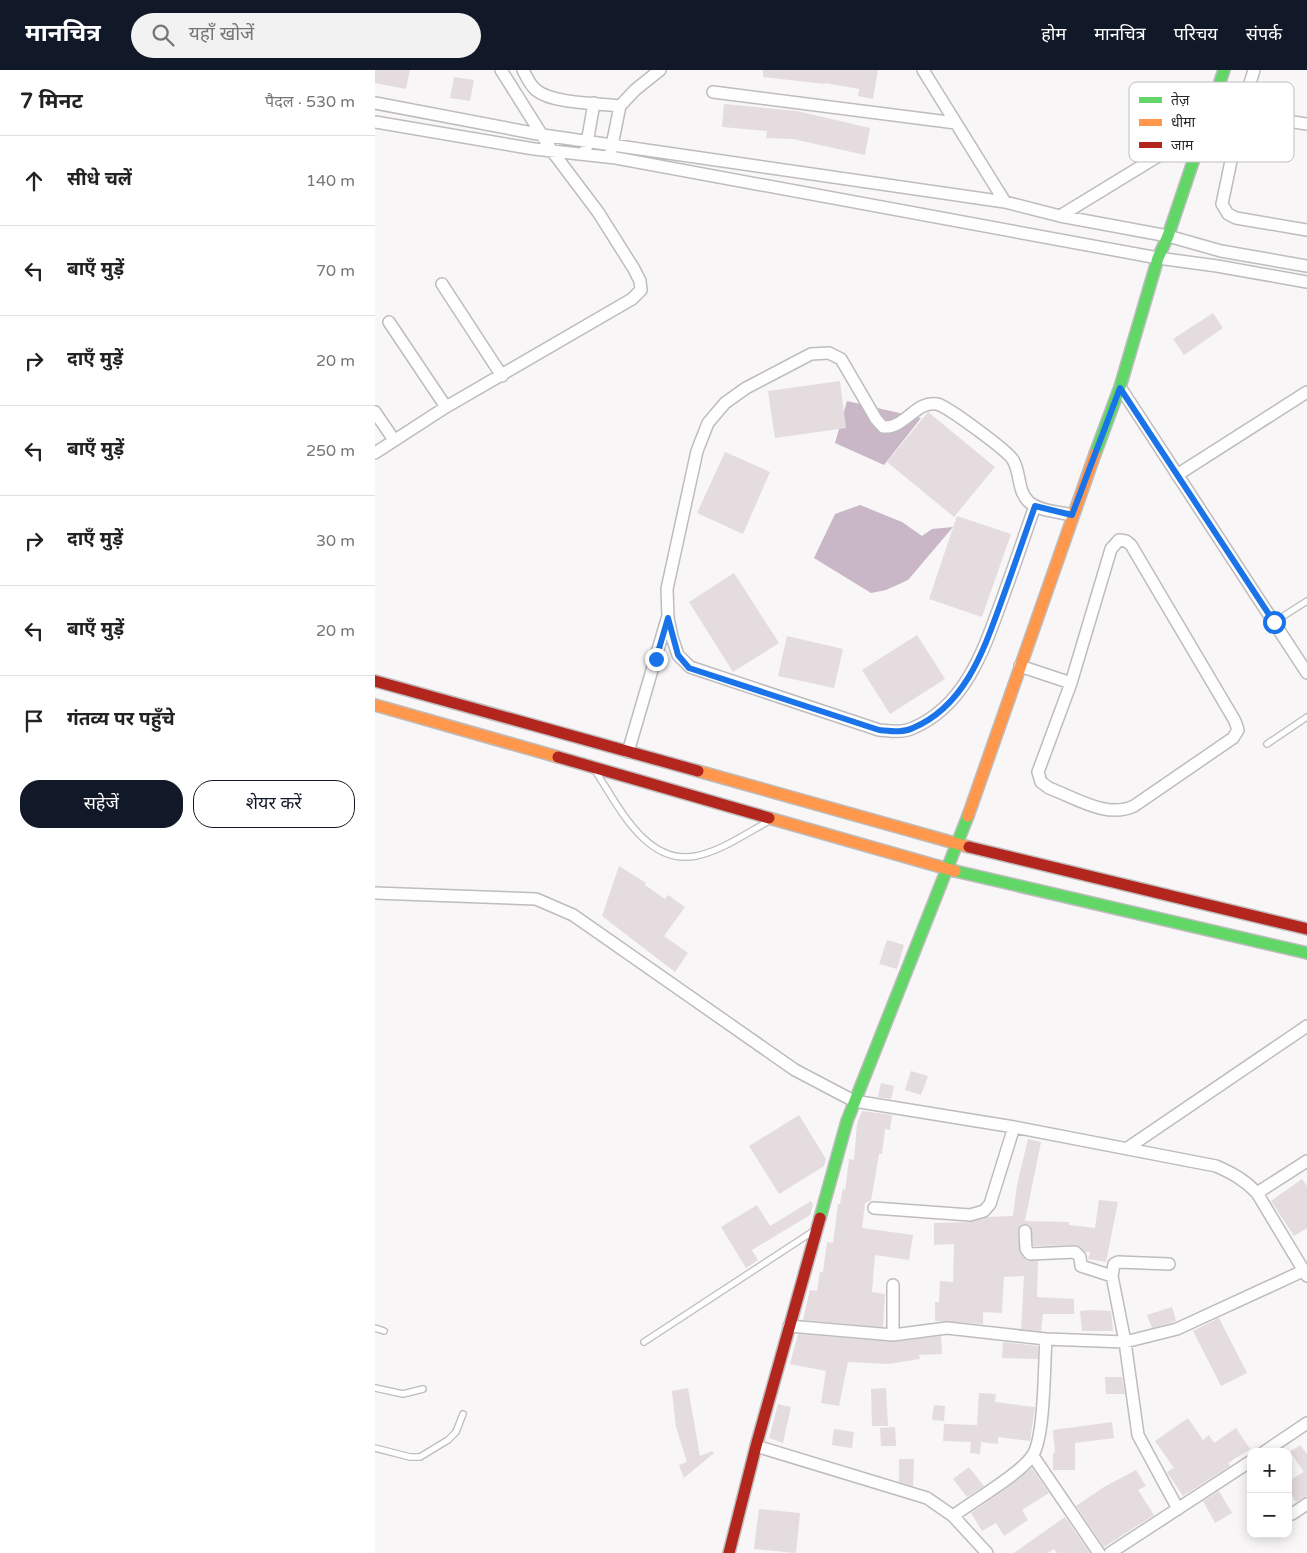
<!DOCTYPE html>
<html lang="hi">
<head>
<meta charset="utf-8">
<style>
	:root { --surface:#fff; --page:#f2f2f2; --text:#222; --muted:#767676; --line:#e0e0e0; --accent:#111827 }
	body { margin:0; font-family:"Varela Round","Noto Sans Devanagari",sans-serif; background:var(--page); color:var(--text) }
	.controls { position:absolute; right:15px; bottom:15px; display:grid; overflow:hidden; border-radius:10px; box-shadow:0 2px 12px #0003 }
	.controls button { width:45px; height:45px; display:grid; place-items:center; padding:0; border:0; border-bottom:1px solid var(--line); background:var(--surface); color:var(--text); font:25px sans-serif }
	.stop { position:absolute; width:15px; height:15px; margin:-11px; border:4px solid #1a73e8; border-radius:50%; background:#fff }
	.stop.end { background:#1a73e8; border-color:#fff; box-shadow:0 1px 5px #0008 }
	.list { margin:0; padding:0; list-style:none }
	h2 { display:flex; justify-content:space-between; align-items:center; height:65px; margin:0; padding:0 20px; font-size:21px }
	h2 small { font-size:16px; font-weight:400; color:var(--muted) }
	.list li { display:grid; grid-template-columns:32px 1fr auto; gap:15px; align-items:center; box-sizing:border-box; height:90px; padding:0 20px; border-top:1px solid var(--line) }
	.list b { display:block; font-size:19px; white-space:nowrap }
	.list em { font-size:16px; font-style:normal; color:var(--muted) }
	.actions { display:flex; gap:10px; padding:15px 20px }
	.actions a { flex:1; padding:11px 0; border:1px solid var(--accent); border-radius:20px; text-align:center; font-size:18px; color:var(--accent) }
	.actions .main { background:var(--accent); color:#fff }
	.icon { flex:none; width:28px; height:28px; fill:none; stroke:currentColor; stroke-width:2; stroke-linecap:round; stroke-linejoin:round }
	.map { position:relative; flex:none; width:932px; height:1483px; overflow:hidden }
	header { display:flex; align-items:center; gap:30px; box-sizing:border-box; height:70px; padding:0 25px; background:var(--accent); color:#fff }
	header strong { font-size:24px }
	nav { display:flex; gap:28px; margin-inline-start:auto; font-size:18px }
	.search { width:350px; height:45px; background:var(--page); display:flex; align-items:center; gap:12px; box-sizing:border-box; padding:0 18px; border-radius:28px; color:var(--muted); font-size:19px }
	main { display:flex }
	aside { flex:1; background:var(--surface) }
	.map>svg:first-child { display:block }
</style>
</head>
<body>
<header>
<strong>मानचित्र</strong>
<div class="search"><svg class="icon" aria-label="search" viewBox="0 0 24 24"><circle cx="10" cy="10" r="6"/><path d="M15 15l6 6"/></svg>यहाँ खोजें</div>
<nav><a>होम</a><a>मानचित्र</a><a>परिचय</a><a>संपर्क</a></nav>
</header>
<main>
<aside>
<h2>7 मिनट<small>पैदल · 530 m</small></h2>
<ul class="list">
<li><svg class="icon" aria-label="ahead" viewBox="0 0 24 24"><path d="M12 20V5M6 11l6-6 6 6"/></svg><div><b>सीधे चलें</b></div><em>140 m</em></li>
<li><svg class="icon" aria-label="left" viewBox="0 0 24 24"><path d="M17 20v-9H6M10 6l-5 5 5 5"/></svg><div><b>बाएँ मुड़ें</b></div><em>70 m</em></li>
<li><svg class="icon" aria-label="right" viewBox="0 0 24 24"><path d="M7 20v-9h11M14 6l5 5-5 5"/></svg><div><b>दाएँ मुड़ें</b></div><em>20 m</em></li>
<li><svg class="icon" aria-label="left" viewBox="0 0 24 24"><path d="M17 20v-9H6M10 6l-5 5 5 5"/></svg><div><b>बाएँ मुड़ें</b></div><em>250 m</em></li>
<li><svg class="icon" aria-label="right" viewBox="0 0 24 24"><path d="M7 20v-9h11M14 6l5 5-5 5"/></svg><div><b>दाएँ मुड़ें</b></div><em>30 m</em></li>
<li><svg class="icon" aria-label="left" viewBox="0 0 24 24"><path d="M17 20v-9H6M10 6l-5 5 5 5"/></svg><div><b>बाएँ मुड़ें</b></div><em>20 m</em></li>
<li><svg class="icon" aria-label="arrive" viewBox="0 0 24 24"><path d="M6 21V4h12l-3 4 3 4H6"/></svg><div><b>गंतव्य पर पहुँचे</b></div></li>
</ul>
<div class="actions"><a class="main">सहेजें</a><a>शेयर करें</a></div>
</aside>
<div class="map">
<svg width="932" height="1483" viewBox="0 0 932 1483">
	<rect width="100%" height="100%" fill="#f8f6f7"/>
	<!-- water -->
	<path fill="#c9b6c7" d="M472,331l74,17 -37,47 -49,-22z
		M485,435l42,17 20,14 10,-7 21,-2 -45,53 -22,10 -15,3 -57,-35 21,-44z"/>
	<!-- building -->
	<path fill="#e4dcdf" d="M0,0h35l-4,19 -31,-6z
		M388,0h115l-5,29 -15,-3 1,-7 -34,-6v1l-62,-7z
		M79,7l20,3 -4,21 -20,-3z
		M349,34l73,7 73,17 -5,27 -72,-16 -27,-1 1,-7 -45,-4z
		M838,243l10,15 -39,27 -11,-16z
		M465,311l6,47 -71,10 -7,-47z
		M553,342l67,55 -41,50 -67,-55z
		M350,382l45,20 -27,62 -46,-21z
		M582,446l54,18 -29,83 -53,-18z
		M359,503l45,70 -46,29 -44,-70z
		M542,565l28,44 -55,35 -28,-44z
		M412,566l56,13 -9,39 -56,-12z
		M244,796l27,17 -1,2 20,14 3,-4 17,12 -21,29 24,17 -13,19 -73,-56z
		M512,870l17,5 -7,24 -18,-5z
		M536,1001l17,5 -7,19 -16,-5z
		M506,1013l13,3 -3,13 -13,-2z
		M487,1041l30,4 -2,15 -5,-1 -3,25h-3l-8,47 -6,2 -3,25 51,7 -4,25 -34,-5 -3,37 13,2 -2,33 -80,-7 7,-30 7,1 3,-19h3l4,-30 6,1 5,-39h2l3,-16 2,3 4,-32 5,1 3,-36z
		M424,1045l27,44 -2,7 -45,28 -30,-48z
		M653,1069l13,3 -16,79 44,1v3l26,3 4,-28 19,2 -12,60 -18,-3 2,-7h-5l-8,-7 -44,1 -2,-19 -3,-3 -7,1 -3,6 2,22 7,8h11l-1,36 37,2v15h-31l-2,17 -20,-2 3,-53 -20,1 -2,36 -19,-1v12l-48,-3v-19h4l1,-21 13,1 1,-38 -20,1v-22l36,-1 18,-5 25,-1 4,-31z
		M927,1109l5,7v42l-13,8 -23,-35z
		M436,1131l2,4 -3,10 -58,35 6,10 -12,8 -25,-41 36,-22 13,21z
		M797,1237l4,14 -24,7 -5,-13z
		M718,1240l18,1 2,20h-31l-2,-20z
		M844,1248l28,55 -26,13 -28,-55z
		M423,1264l94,8 49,-6 1,18 -23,1 1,4 -32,5 -40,-2 -9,44 -18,-3 5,-32 -36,-7z
		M628,1272l35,4v13l-36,-1z
		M730,1307h17l3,17h-19z
		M313,1318l12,68 12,-5 2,2 -30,25 -5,-13 8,-3 -11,-35 -4,-36z
		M511,1318l2,38h-16l-1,-37z
		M604,1323l17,1 -1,8 40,5 -5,34 -32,-4v7l-17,-2 -1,12 -10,-1 1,-11 -28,-1 1,-17 33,1z
		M403,1334l13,3 -8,36 -14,-5z
		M559,1335l11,1 -1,15 -12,-1z
		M813,1348l15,22 6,-5 5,8 22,-15 14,21 -22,14 2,3 -47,30 -16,-24 7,-4 -19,-27z
		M737,1352l2,16 -39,5v27h-22v-17h2l-2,-23z
		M520,1357l1,19h-15l-1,-18z
		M459,1359l20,3 -2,16 -20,-3z
		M925,1375l7,9v42l-11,6 -8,-12v-9l16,-9 -14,-20z
		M524,1389h15l-1,27 -14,-4z
		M594,1397l15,19 -17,11 -14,-18z
		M657,1398l17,25 -27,17 6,10 -24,16 -8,-13 -14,8 -11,-18 40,-28z
		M761,1400l10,16 -8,4 16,25 -50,32 -28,-41 28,-19z
		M844,1421l13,22 -17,10 -12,-22z
		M384,1439l41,4 -4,40 -42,-4z
		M690,1447l25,36h-33l-3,-4 -6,4h-34z"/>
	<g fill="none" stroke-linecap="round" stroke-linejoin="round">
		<defs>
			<path id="lane" d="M899,552l33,-21
				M892,674l40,-27
				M221,702c22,33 50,94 100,84 25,-5 51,-23 73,-35
				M0,1258l9,3
				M269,1272l168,-110
				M0,1318l28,6 20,-5
				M0,1378l35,9h10l28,-17 8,-8 7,-18"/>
			<path id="street" d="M148,0c3,6 7,15 13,20 17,14 62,13 84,16l15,-16 25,-20
				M548,0l82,132
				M879,0l-13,43 -19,91 6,10 8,4 71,12
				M338,22l243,31
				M0,33l168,32 462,67 55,14 108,20 53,15 86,15
				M836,39l96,15
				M0,52l159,27 82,9 542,100 59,8 90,16
				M211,79l8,-46
				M236,80l9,-44
				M685,146l113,-69
				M67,214l60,92
				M14,252l57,85
				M745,317l187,286
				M0,342l19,28
				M0,383l71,-46 186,-108 9,-9 -1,-9 -6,-12 -36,-57 -46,-61 -51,-81
				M802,405l130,-83
				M660,436c-11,31 -21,61 -32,91 -18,49 -36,108 -90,131 -10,5 -22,3 -34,2l-189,-63 -12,-12 -6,-18 -4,-19 -1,-29 30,-138 11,-28 17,-20 21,-15 65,-34 18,-1 12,6 35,60 7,8c22,2 33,-27 54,-23 10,2 71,47 76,56 8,13 4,31 16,42 10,9 30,10 43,13
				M645,596l51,17 40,-134 8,-9 7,1 5,4 104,176 3,9 -5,8 -99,68c-27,13 -58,-8 -85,-18l-8,-6 -3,-10 33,-89
				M253,682l39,-133
				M0,823l161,6 37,16 222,155 59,31 160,26 202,39c16,7 29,14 41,27l50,83
				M754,1077l178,-121
				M882,1123l50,-32
				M499,1138l96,7 14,-4 6,-7 24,-77
				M650,1161l1,18 4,5 45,-2 5,5 1,9 31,10
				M794,1194l-51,-2 -4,2 -2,12 13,66 13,93 40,74
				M414,1256l104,9 54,-7 99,11 79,3 52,-13 126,-58
				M518,1265v-50
				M381,1376l171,52 26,18 34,37
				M889,1382l43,-29
				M658,1386l66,97
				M917,1444l15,-10
				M578,1446c20,-15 66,-41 79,-60 13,-17 12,-92 14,-117
				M735,1483l141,-92"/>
			<path id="fast" d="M720,384l25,-67 38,-129 10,-22 56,-166
				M580,801l352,82
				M445,1148l27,-97 121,-305"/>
			<path id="slow" d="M0,635l183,52
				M323,701l271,76
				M593,746l127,-362
				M394,748l186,53"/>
			<path id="jam" d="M0,611l323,90
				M183,687l211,61
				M594,777l338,82
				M354,1483l27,-107 64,-228"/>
		</defs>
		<!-- lane casing -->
		<use href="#lane" stroke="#bebcbd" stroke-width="8"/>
		<!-- street casing -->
		<use href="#street" stroke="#bebcbd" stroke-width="14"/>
		<!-- fast casing -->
		<use href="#fast" stroke="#bebcbd" stroke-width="14"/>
		<!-- slow casing -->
		<use href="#slow" stroke="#bebcbd" stroke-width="14"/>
		<!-- jam casing -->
		<use href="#jam" stroke="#bebcbd" stroke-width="14"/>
		<!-- lane -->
		<use href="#lane" stroke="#fefefe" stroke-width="5.5"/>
		<!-- street -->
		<use href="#street" stroke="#fefefe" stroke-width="11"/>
		<!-- fast -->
		<use href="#fast" stroke="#63d668" stroke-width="11"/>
		<!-- slow -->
		<use href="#slow" stroke="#ff974d" stroke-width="11"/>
		<!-- jam -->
		<use href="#jam" stroke="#b3261e" stroke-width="11"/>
	</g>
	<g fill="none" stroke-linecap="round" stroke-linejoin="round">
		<!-- route -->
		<path stroke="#1a73e8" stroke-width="6" d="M281,589l12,-41 10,37 11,13 190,62c12,1 24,3 34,-2 54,-23 72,-82 90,-131 11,-30 21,-60 32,-91l37,9 48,-127 154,234"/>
	</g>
	<!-- legend -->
	<rect x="754" y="12" width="165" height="80" rx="8" fill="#fff" stroke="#bfbebe" stroke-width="1"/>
	<rect x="764" y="27" width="23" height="6" fill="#63d668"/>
	<rect x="764" y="49" width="23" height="7" fill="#ff974d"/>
	<rect x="764" y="72" width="23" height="6" fill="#b3261e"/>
	<g font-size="14" fill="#292828">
		<text x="796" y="35">तेज़</text>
		<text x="796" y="57">धीमा</text>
		<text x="796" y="80">जाम</text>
	</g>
</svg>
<div class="controls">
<button>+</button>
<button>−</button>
</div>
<div class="stop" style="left:899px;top:552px"></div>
<div class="stop end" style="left:281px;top:589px"></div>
</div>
</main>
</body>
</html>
